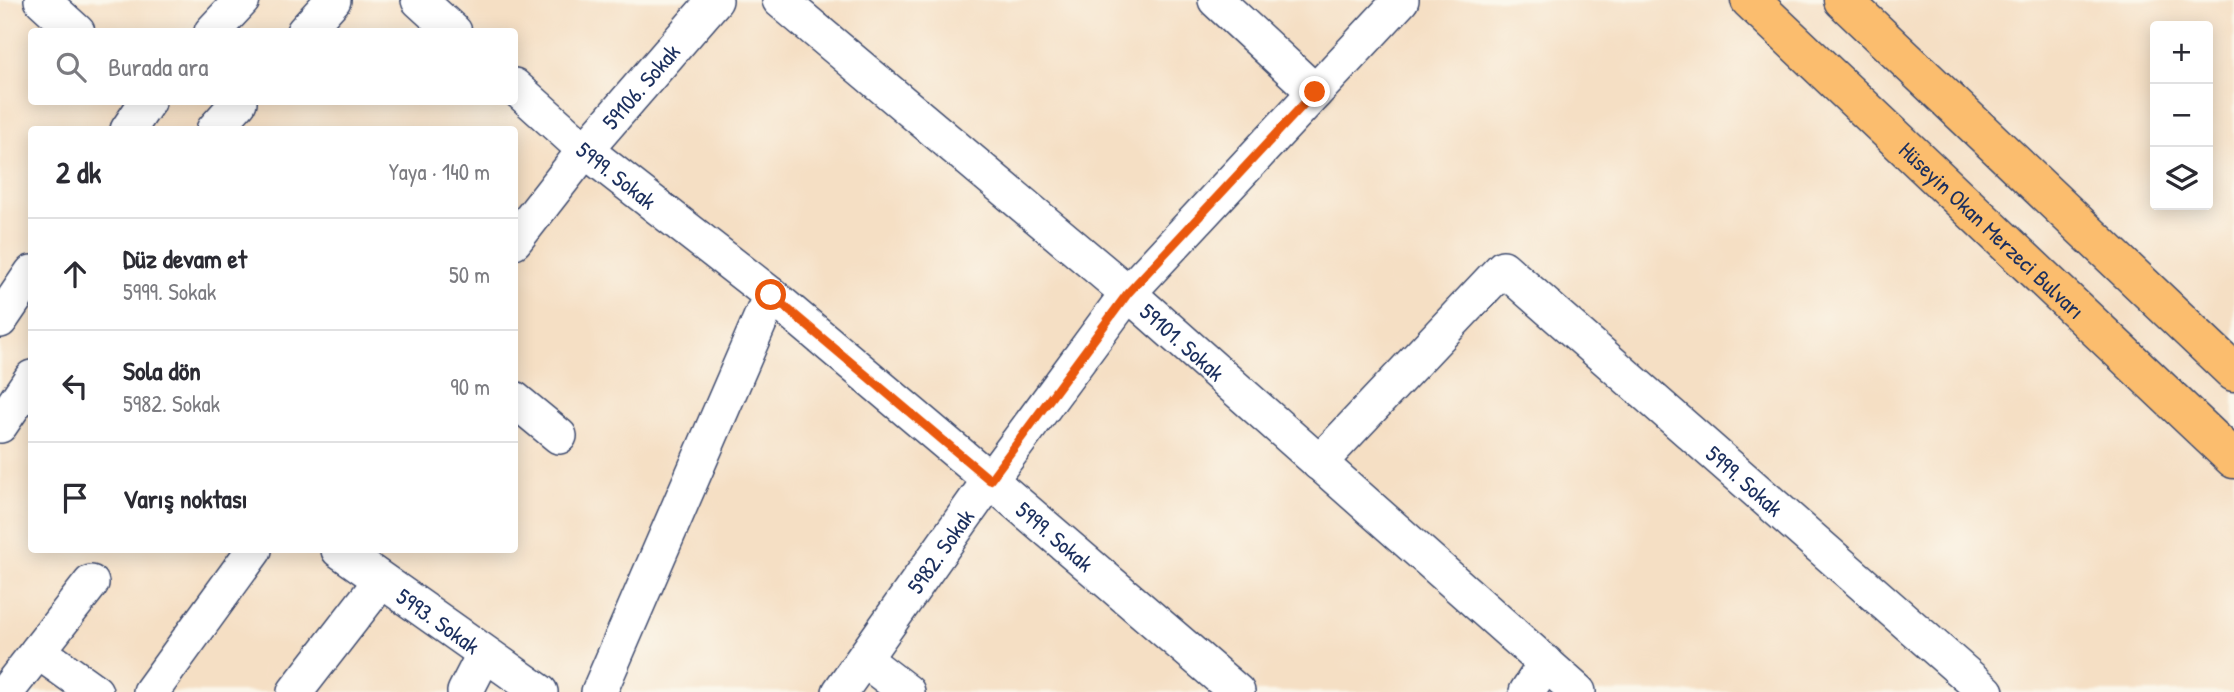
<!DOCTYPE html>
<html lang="tr">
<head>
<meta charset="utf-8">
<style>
	:root { --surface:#fff; --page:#f2f2f3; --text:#2b2b33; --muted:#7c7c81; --line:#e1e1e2 }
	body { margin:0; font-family:"Patrick Hand",sans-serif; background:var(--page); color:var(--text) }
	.controls { position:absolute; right:21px; top:21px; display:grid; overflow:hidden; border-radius:7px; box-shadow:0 4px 18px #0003 }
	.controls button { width:63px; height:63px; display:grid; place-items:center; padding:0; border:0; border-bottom:2px solid var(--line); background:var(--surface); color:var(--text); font:35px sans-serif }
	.stop { position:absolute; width:21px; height:21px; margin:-16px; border:5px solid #ea580c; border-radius:50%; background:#fff }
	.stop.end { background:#ea580c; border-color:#fff; box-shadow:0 2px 7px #0008 }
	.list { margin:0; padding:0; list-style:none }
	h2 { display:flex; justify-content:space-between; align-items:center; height:91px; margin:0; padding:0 28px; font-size:30px }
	h2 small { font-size:23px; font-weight:400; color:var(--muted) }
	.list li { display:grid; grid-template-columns:46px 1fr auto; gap:21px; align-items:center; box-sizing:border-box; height:112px; padding:0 28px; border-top:2px solid var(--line) }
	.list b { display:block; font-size:26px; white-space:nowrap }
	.list p { margin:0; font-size:23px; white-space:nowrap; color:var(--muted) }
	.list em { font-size:23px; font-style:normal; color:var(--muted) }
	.icon { flex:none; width:38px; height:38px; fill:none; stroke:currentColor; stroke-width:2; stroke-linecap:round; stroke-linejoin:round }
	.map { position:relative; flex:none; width:2234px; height:692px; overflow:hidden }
	.search { position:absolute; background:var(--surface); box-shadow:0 4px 18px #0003; left:28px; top:28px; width:490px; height:77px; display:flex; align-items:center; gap:18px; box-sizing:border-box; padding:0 24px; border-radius:7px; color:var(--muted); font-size:26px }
	.panel { position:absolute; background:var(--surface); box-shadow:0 4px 18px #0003; left:28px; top:126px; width:490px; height:427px; border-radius:7px }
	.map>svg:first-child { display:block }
</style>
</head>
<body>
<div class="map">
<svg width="2234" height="692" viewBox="0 0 2234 692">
	<rect width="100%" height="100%" fill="#fbf7ec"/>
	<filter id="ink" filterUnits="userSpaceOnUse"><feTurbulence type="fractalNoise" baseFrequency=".0143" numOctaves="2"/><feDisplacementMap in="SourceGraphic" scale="14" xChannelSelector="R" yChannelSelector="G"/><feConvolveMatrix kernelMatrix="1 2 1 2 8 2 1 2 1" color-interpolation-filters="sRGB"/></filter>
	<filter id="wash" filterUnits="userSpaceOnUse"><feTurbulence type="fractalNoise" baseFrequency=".00686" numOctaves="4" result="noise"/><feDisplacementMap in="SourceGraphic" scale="28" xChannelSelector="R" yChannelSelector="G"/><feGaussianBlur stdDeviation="1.57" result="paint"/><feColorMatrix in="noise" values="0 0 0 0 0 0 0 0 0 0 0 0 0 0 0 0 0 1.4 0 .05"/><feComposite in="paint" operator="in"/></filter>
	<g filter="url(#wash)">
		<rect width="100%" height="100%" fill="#f5dfc4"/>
	</g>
	<g filter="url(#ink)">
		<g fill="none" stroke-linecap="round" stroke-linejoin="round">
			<defs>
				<g id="minor">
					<path d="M42,0l35,32"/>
					<path d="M419,0l35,32"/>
					<path id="s1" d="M780,0l348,293 450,399"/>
					<path d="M1216,0l99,92"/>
					<path d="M212,32l30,-32"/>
					<path d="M304,32l29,-32"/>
					<path id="s2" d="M514,86l71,64 186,145 219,185 247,212"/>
					<path d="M128,130l19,-28"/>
					<path d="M214,130l25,-28"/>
					<path id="s3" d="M514,241l71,-91 130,-150"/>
					<path d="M0,320l32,-47"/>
					<path d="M514,399l45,37"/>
					<path d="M0,425l32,-47"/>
					<path id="s4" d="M1319,463l184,-195 483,424"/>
					<path id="s5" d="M339,550l201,142"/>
					<path d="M38,651l57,41"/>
					<path d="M865,660l42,32"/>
					<path d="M6,692l85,-109"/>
					<path d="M151,692l103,-142"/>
					<path d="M295,692l86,-111"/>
					<path d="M465,692l19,-37"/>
					<path d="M599,692l172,-397"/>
					<path id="s6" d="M840,692l150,-212 138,-187 273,-293"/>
					<path d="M1527,692l19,-29"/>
				</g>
				<g id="major">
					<path id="s7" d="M1750,0l484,459"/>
					<path d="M1843,0l391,372"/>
				</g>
			</defs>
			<!-- minor casing -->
			<use href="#minor" stroke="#3c496d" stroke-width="38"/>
			<!-- major casing -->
			<use href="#major" stroke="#3c496d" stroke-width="41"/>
			<!-- minor -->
			<use href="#minor" stroke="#fff" stroke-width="35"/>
			<!-- major -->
			<use href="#major" stroke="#fbbd6e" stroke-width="38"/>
		</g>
	</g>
	<g fill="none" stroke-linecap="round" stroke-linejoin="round" filter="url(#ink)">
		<!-- route -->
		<path stroke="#ea580c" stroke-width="9" d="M771,295l219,185 138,-187 187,-201"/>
	</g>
	<g text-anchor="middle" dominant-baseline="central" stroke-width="5" stroke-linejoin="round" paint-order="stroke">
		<!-- street labels -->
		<g font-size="23" fill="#1b2f5e" stroke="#fbf7ec">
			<text stroke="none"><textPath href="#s3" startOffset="200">59106. Sokak</textPath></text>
			<text stroke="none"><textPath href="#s2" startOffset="136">5999. Sokak</textPath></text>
			<text stroke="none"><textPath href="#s7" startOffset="334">Hüseyin Okan Merzeci Bulvarı</textPath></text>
			<text stroke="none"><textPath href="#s1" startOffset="528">59101. Sokak</textPath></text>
			<text stroke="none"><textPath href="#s4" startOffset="590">5999. Sokak</textPath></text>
			<text stroke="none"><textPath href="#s2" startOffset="704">5999. Sokak</textPath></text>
			<text stroke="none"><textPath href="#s6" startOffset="173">5982. Sokak</textPath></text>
			<text stroke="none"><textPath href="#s5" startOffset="122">5993. Sokak</textPath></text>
		</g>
	</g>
</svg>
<div class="controls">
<button>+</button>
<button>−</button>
<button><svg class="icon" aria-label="layers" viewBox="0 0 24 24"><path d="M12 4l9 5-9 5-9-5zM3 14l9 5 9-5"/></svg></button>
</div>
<div class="stop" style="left:771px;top:295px"></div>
<div class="stop end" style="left:1315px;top:92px"></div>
<div class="search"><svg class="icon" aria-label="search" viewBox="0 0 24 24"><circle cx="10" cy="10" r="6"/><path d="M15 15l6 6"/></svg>Burada ara</div>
<section class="panel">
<h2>2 dk<small>Yaya · 140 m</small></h2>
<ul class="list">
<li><svg class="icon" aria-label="ahead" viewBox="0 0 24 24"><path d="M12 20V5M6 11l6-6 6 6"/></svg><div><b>Düz devam et</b><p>5999. Sokak</p></div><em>50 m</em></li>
<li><svg class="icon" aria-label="left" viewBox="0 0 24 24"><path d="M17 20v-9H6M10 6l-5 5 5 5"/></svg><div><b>Sola dön</b><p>5982. Sokak</p></div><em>90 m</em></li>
<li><svg class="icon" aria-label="arrive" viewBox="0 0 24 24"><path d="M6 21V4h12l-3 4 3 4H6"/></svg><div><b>Varış noktası</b></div></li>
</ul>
</section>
</div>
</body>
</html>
